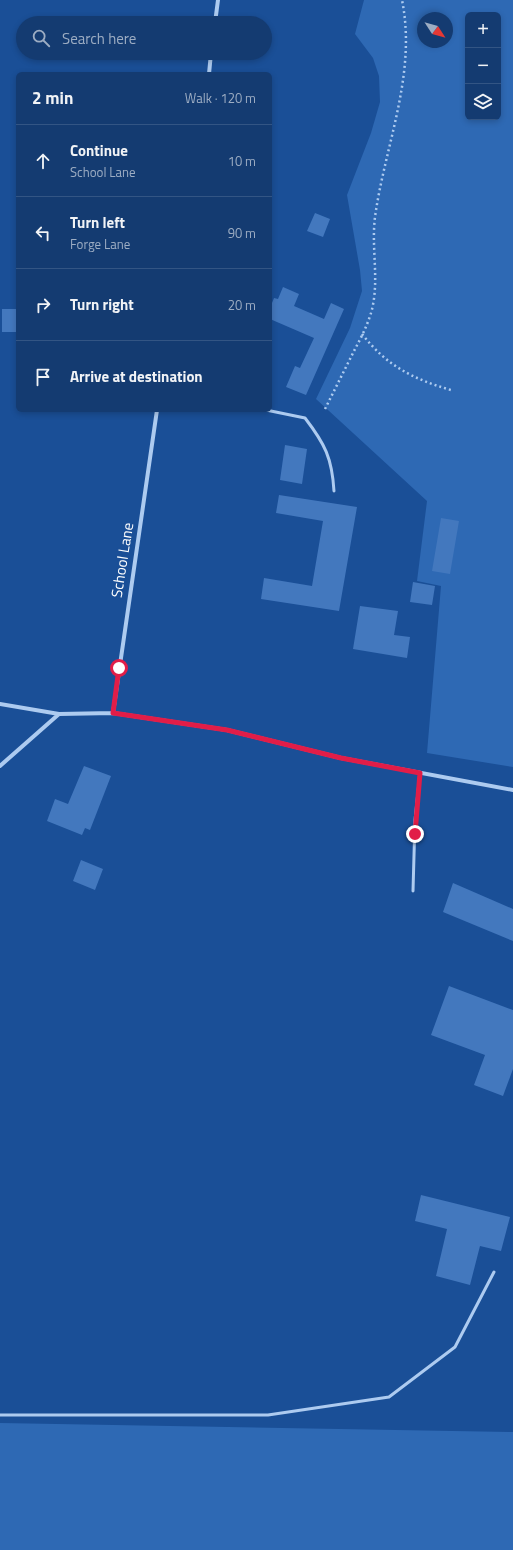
<!DOCTYPE html>
<html lang="en">
<head>
<meta charset="utf-8">
<style>
	:root { --surface:#143b71; --page:#214679; --text:#f1f3f6; --muted:#9dadc3; --line:#335584 }
	body { margin:0; font-family:"Titillium Web",sans-serif; background:var(--page); color:var(--text) }
	.controls { position:absolute; right:12px; top:12px; display:grid; overflow:hidden; border-radius:6px; box-shadow:0 2px 6px #0003 }
	.controls button { width:36px; height:36px; display:grid; place-items:center; padding:0; border:0; border-bottom:1px solid var(--line); background:var(--surface); color:var(--text); font:20px sans-serif }
	.compass { position:absolute; left:417px; top:12px; width:36px; height:36px; border-radius:50%; background:var(--surface); box-shadow:0 2px 6px #0003; rotate:126deg }
	.stop { position:absolute; width:12px; height:12px; margin:-9px; border:3px solid #e11d48; border-radius:50%; background:#fff }
	.stop.end { background:#e11d48; border-color:#fff; box-shadow:0 1px 4px #0008 }
	.list { margin:0; padding:0; list-style:none }
	h2 { display:flex; justify-content:space-between; align-items:center; height:52px; margin:0; padding:0 16px; font-size:17px }
	h2 small { font-size:13px; font-weight:400; color:var(--muted) }
	.list li { display:grid; grid-template-columns:26px 1fr auto; gap:12px; align-items:center; box-sizing:border-box; height:72px; padding:0 16px; border-top:1px solid var(--line) }
	.list b { display:block; font-size:15px; white-space:nowrap }
	.list p { margin:0; font-size:13px; white-space:nowrap; color:var(--muted) }
	.list em { font-size:13px; font-style:normal; color:var(--muted) }
	.icon { flex:none; width:22px; height:22px; fill:none; stroke:currentColor; stroke-width:2; stroke-linecap:round; stroke-linejoin:round }
	.map { position:relative; flex:none; width:513px; height:1550px; overflow:hidden }
	.search { position:absolute; background:var(--surface); box-shadow:0 2px 6px #0003; left:16px; top:16px; width:256px; height:44px; display:flex; align-items:center; gap:10px; box-sizing:border-box; padding:0 14px; border-radius:22px; color:var(--muted); font-size:15px }
	.panel { position:absolute; background:var(--surface); box-shadow:0 2px 6px #0003; left:16px; top:72px; width:256px; height:340px; border-radius:6px }
	.map>svg:first-child { display:block }
</style>
</head>
<body>
<div class="map">
<svg width="513" height="1550" viewBox="0 0 513 1550">
	<rect width="100%" height="100%" fill="#1a4f97"/>
	<!-- green -->
	<path fill="#2e69b4" fill-rule="evenodd" d="M364,0h149v767l-86,-14 14,-167 -24,-5 10,-80 -111,-102 34,-71 12,-37 -2,-21 -13,-75 24,-62 9,-31 -1,-26 -6,-18 -18,-24zM468,15h30v102h-30zM423,18h24v24h-24z
		M0,1423l513,9v118h-513z"/>
	<!-- building -->
	<path fill="#4378be" d="M315,213l15,6 -7,18 -16,-6z
		M283,287l16,7 -5,12 30,13 7,-16 13,6 -38,86 -20,-8 9,-21 5,2 14,-30 -44,-19v-11l4,-10 4,1z
		M2,309h16v23h-16z
		M285,445l22,4 -5,35 -22,-4z
		M279,495l78,12 -18,104 -78,-12 3,-21 48,8 11,-65 -47,-8z
		M441,518l18,3 -9,53 -18,-3z
		M413,582l22,4 -3,19 -22,-3z
		M360,606l38,5 -4,24 16,2 -3,21 -54,-9z
		M84,766l27,10 -21,54 -5,-2 -3,7 -35,-14 8,-22 13,5z
		M81,860l22,9 -8,21 -22,-9z
		M453,883l60,26v32l-70,-29z
		M449,986l64,24v59l-10,27 -29,-11 11,-30 -54,-20z
		M421,1195l89,22 -9,34 -21,-5 -10,39 -34,-9 11,-47 -32,-8z"/>
	<g fill="none" stroke-linecap="round" stroke-linejoin="round">
		<!-- path -->
		<path stroke="#adcbf0" stroke-width="2.5" stroke-dasharray="2 3" stroke-linecap="butt" d="M362,334c25,32 51,45 89,56
			M325,409c10,-20 20,-40 30,-60 6,-11 12,-23 16,-36 9,-31 0,-64 4,-96 10,-72 42,-143 27,-217"/>
		<!-- service -->
		<path stroke="#adcbf0" stroke-width="3" d="M266,410l39,8c20,26 27,40 29,73
			M413,891l2,-71 5,-47
			M0,1415h268l121,-18 66,-50 39,-75"/>
		<!-- minor -->
		<path stroke="#adcbf0" stroke-width="4" d="M215,23l3,-23
			M209,74l2,-21
			M0,704l59,10 54,-1 114,17 114,28 172,32
			M113,713l44,-303
			M0,766l59,-52"/>
	</g>
	<g fill="none" stroke-linecap="round" stroke-linejoin="round">
		<!-- route -->
		<path stroke="#e11d48" stroke-width="5" d="M119,668l-6,45 114,17 114,28 79,15 -5,61"/>
	</g>
	<g text-anchor="middle" dominant-baseline="central" stroke-width="4" stroke-linejoin="round" paint-order="stroke">
		<!-- street labels -->
		<g font-size="15" fill="#fff" stroke="#1a4f97">
			<text transform="translate(122 560) rotate(-81)">School Lane</text>
		</g>
	</g>
</svg>
<div class="controls">
<button>+</button>
<button>−</button>
<button><svg class="icon" aria-label="layers" viewBox="0 0 24 24"><path d="M12 4l9 5-9 5-9-5zM3 14l9 5 9-5"/></svg></button>
</div>
<svg class="compass" viewBox="-18 -18 36 36"><path d="M0-13l5 13h-10z" fill="#e53935"/><path d="M0 13l5-13h-10z" fill="#9dadc3"/></svg>
<div class="stop" style="left:119px;top:668px"></div>
<div class="stop end" style="left:415px;top:834px"></div>
<div class="search"><svg class="icon" aria-label="search" viewBox="0 0 24 24"><circle cx="10" cy="10" r="6"/><path d="M15 15l6 6"/></svg>Search here</div>
<section class="panel">
<h2>2 min<small>Walk · 120 m</small></h2>
<ul class="list">
<li><svg class="icon" aria-label="ahead" viewBox="0 0 24 24"><path d="M12 20V5M6 11l6-6 6 6"/></svg><div><b>Continue</b><p>School Lane</p></div><em>10 m</em></li>
<li><svg class="icon" aria-label="left" viewBox="0 0 24 24"><path d="M17 20v-9H6M10 6l-5 5 5 5"/></svg><div><b>Turn left</b><p>Forge Lane</p></div><em>90 m</em></li>
<li><svg class="icon" aria-label="right" viewBox="0 0 24 24"><path d="M7 20v-9h11M14 6l5 5-5 5"/></svg><div><b>Turn right</b></div><em>20 m</em></li>
<li><svg class="icon" aria-label="arrive" viewBox="0 0 24 24"><path d="M6 21V4h12l-3 4 3 4H6"/></svg><div><b>Arrive at destination</b></div></li>
</ul>
</section>
</div>
</body>
</html>
